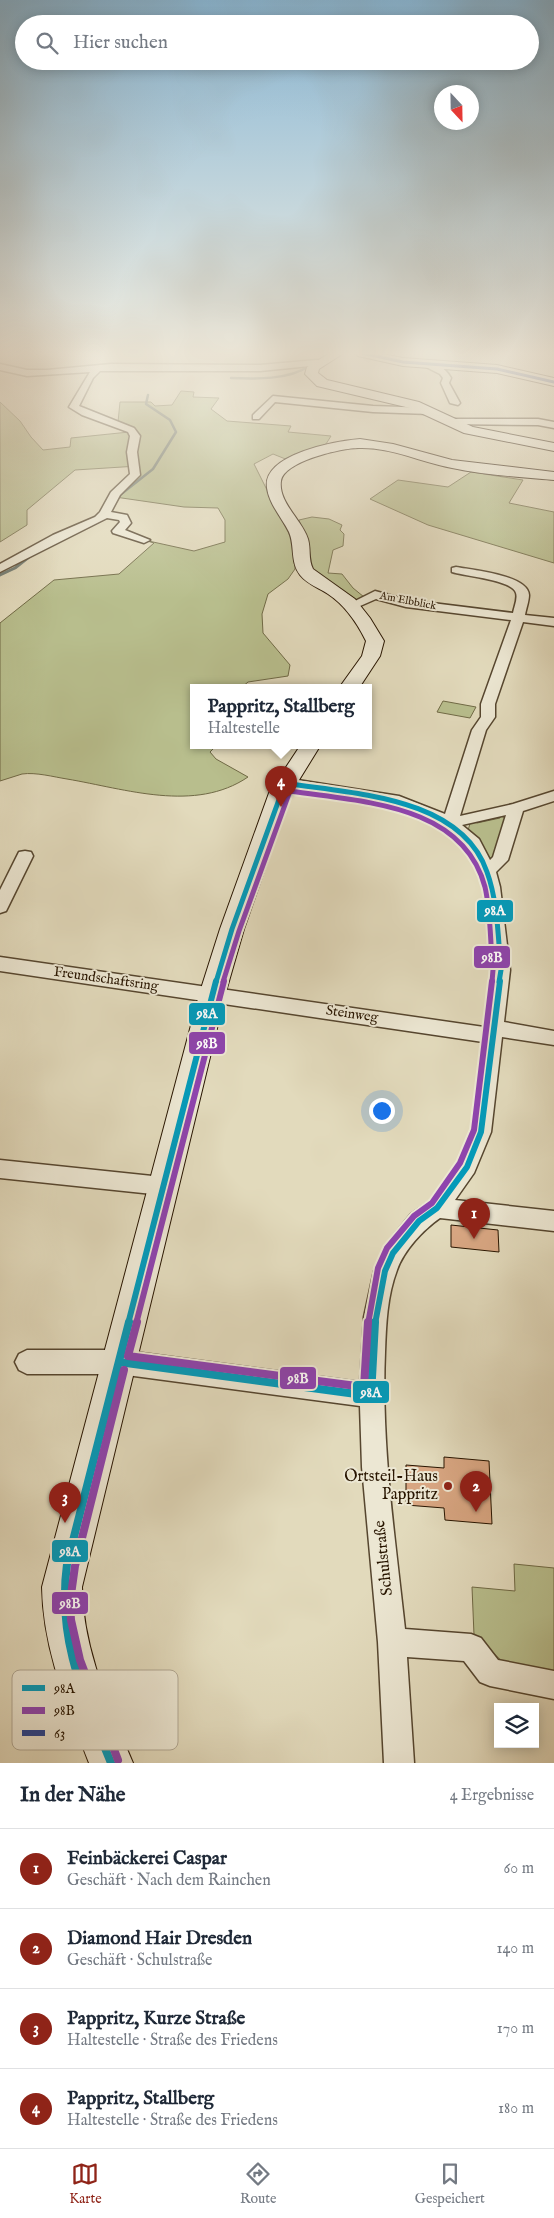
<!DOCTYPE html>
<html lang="de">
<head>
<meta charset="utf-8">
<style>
	:root { --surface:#fff; --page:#f2f2f3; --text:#1f2937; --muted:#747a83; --line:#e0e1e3; --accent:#8f2418 }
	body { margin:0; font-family:"IM FELL English",serif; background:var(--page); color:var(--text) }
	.controls { position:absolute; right:15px; bottom:15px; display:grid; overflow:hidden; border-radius:0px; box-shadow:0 2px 12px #0003 }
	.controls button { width:45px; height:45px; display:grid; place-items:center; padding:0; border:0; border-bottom:1px solid var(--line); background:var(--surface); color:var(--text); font:25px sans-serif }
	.compass { position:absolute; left:434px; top:85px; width:45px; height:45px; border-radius:50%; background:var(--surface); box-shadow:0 2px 12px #0003; rotate:158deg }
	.you { position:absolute; left:381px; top:1110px; width:18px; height:18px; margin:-12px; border:4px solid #fff; border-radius:50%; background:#1a73e8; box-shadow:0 0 0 8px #1a73e833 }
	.badge { display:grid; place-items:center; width:32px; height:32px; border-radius:50%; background:var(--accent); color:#fff; font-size:16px; font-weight:700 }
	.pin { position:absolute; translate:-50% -41px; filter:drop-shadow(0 1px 2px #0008) }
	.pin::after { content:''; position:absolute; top:26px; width:18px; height:15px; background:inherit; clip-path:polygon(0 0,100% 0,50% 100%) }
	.popup { position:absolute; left:190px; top:684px; width:182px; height:65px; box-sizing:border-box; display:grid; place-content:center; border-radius:0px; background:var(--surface); filter:drop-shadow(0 1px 4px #0005); font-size:16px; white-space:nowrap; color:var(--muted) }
	.popup b { font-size:19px; color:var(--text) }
	.popup::after { content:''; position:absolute; left:50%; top:100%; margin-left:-10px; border:10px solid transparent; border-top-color:var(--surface) }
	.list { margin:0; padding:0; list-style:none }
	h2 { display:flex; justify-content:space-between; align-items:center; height:65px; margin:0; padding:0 20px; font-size:21px }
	h2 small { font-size:16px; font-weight:400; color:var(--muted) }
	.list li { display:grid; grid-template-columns:32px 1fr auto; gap:15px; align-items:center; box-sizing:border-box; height:80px; padding:0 20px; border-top:1px solid var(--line) }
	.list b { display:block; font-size:19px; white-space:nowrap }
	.list p { margin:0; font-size:16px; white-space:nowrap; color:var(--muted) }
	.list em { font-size:16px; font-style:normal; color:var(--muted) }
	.icon { flex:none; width:28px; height:28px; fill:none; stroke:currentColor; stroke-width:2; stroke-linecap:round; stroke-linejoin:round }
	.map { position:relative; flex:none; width:554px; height:1763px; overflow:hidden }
	.search { position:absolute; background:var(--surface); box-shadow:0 2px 12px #0003; left:15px; right:15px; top:15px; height:55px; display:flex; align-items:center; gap:12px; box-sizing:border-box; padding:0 18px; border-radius:28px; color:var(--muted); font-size:19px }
	.sheet { height:385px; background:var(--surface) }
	nav { display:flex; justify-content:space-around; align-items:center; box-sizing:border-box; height:70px; border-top:1px solid var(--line); background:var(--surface); font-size:14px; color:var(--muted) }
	nav a { display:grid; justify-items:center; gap:2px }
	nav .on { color:var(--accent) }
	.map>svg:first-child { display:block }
</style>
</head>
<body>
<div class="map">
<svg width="554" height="1763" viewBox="0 0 554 1763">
	<rect width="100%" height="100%" fill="#e2dabc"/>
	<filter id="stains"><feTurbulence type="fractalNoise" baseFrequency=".004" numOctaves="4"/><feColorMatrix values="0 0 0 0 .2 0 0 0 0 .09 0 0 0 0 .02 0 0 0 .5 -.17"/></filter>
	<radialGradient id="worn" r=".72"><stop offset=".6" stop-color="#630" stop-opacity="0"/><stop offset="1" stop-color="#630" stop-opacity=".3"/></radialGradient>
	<!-- green -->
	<path fill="#b8be8d" stroke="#706a46" d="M181,391l13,1 -1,5 26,1 -8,11 16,12 64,5 -3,6 43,4 -5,8 -38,16 -15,-6 -19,10 38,76 3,29 -7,10 -20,15 -6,20 1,19 27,32 -2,11 -40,6 -7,6h-47v58h22l-6,6 6,7 32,18c-53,36 -122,12 -181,2 -13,-2 -31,-7 -45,-5 -7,2 -15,5 -22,7v-158l54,-43 65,-6 35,-31 -10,-3 50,11 31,-9v-22l-7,-12 -34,-1 -69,-10 24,-23 -1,-8 -63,4 -48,40v15l-27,17v-140l20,19 11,16 12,13 27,-3 1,-9 58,-6 -11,-10 2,-20h31l4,4 17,-1z
		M471,472l52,8 -14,23 45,9v51l-126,-38 -58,-26 28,-19 50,7z
		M312,517l17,2 13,6 -2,5 4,4 -1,12 -10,4 -5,23 14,1 11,14 11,9 -10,5 -41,-29 -14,-53z
		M443,701l33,6 -6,11 -33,-6z
		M505,814l4,2 -11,41 -9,4 -21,-30 2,-8 4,-2 3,2 23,-5v-3z
		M514,1564l40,4v107l-49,-11 -31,-29 -2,-48 43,4z"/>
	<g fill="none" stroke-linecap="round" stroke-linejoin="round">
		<!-- stream-far1 -->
		<path stroke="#6b776f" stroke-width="2.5" d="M231,378c24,1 58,2 78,-12
			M120,495l33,-26 23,-37 -6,-12 -24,-16 2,-9"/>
		<!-- stream -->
		<path stroke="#6b776f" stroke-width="3" d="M90,526l18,-9
			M0,575l15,-7 19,-15"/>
	</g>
	<!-- building -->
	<path fill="#d8a682" stroke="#281500" d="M451,1225l47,5 1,22 -48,-5z
		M444,1457l45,4 3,63 -47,-4 -1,-12 -38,-3v-40l38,3z"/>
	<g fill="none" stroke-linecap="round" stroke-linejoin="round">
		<defs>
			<path id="street" d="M317,360l3,1v4l-60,6h-160l-7,7 -14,28 55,22 6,8 -3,16 3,23 -20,20 -9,17 16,3 4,8 -6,7 25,10 -6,3 -31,-10 -1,-2 8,-9 -1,-2 -12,-2 -107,54v-8l53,-29 42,-18 5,-5 11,-20 19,-18 -3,-22 3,-16 -2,-4 -46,-17 -13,-8 21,-35 -63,4 -27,-6v-6l27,6h20l64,-6 149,1z
				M422,361c11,-1 24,7 29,17l-2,5 11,20 -2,2 -8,-2 -9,-20 2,-5 -3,-4 -18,-9z
				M273,396l100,10 56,2 5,3 -5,3 -56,-2 -98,-10 -16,17h-6v-4z
				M451,419h87l16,3v6l-16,-3 -90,-1v-4z
				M456,567c16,3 72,8 73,28 0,6 -3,14 -4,20l29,3v8l-31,-4 -28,82v13l-9,13 -26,86 53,-12 41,-13v10l-31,10 -15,49 -12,12 4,15 10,83 -6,52 50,9v14l-52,-8 -11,95 -17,41 -19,27 99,11v20l-114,-13c-17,12 -36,32 -43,52 -10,26 -11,55 -12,82 -4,93 10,185 20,277l66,5 10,4 17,22 56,11v28l-64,-13 -10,-4 -16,-21 -57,-4 7,106h-30l-6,-121 -16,-175 -2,-61 -241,-32h-92l-8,-4 -4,-8 4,-8 8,-4h92l241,32 4,-65 10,-46 11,-25 26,-32 19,-13 29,-39 12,-30 12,-90 -483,-71v-14l484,70c10,-32 7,-68 4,-102 -3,-26 -4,-58 -22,-79 -39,-48 -124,-49 -181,-58l-7,-5 7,-5 114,18 46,18 27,-84 9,-13v-13l30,-84 -105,-13 -30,-8 -25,11 -6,-4 30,-15 33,9 105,13c1,-6 5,-14 3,-20 -3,-13 -52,-17 -64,-21v-4zM506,815l-13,42 -3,3 -11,-21 -17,-14z
				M25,851l6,1 2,4 -25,51 -2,4 -6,2v-23l19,-38z
				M0,1160l162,17 7,2 3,7 -3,7 -7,2 -162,-17z"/>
			<path id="secondary" d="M330,353h14l-25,16 -1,4 9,7 92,22 54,25 81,16v8l-90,-18 -54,-25 -93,-22 -12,-12 2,-7z
				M356,353h21l26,5 94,7 57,13v8l-57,-13 -94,-7 -45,-10z
				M360,439l33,5 59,16 102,12v8c-34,-3 -69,-5 -102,-12 -31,-6 -62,-21 -93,-20 -17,0 -75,13 -78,33 -3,21 21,39 27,58 3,10 0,20 5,30l42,30 15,19 14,23 -4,15 -21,32h-20l23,-32 4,-15c-9,-18 -21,-36 -38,-47 -9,-6 -21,-10 -28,-19 -10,-13 -5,-29 -11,-43 -7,-14 -20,-28 -22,-44 -5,-34 69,-47 93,-49z
				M300,746h20l-29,47 -47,136 -19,66 -143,592c1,63 27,118 51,176h-44c-22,-58 -46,-113 -47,-176l157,-592 21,-66 49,-136z"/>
		</defs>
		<!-- street casing -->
		<use href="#street" stroke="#56462f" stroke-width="3"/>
		<!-- secondary casing -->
		<use href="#secondary" stroke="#281500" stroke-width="2"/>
		<!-- street -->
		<use href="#street" fill="#ece7d3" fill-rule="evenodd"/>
		<!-- secondary -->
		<use href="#secondary" fill="#ece7d3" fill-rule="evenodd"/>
		<defs>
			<path id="bus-1-far2" d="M216,982l16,-53 53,-146c67,11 176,13 202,89 11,30 11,66 14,98l-2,12"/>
			<path id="bus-1-far1" d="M128,1324l88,-343
				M375,1324l10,-53 8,-18 26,-32 18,-13 30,-41 14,-35 19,-151"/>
			<path id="bus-1" d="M119,1362l252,34 4,-74
				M111,1763c-28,-69 -54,-123 -44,-199l62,-242"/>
			<path id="bus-2-far2" d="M223,982l16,-51 51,-140c70,11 173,12 195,96 6,26 5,56 8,83l-1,12"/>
			<path id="bus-2-far1" d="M136,1324l88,-343
				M368,1324l10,-56 9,-20 27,-32 18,-13 28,-40 14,-33 18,-149"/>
			<path id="bus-2" d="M137,1322l-9,34 236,31 4,-65
				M118,1760l-38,-100 -9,-40 -1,-18 5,-36 49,-196"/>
			<path id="bus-3" d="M362,353l41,9 94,7 57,13"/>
		</defs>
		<!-- bus-1-far2 casing -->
		<use href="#bus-1-far2" stroke="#ece7d3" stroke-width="9"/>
		<!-- bus-1-far1 casing -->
		<use href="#bus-1-far1" stroke="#ece7d3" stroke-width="10"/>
		<!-- bus-1 casing -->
		<use href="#bus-1" stroke="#ece7d3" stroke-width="12"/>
		<!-- bus-2-far2 casing -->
		<use href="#bus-2-far2" stroke="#ece7d3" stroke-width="9"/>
		<!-- bus-2-far1 casing -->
		<use href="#bus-2-far1" stroke="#ece7d3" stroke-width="10"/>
		<!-- bus-2 casing -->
		<use href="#bus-2" stroke="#ece7d3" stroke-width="12"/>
		<!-- bus-3 casing -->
		<use href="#bus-3" stroke="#ece7d3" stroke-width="5"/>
		<!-- bus-1-far2 -->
		<use href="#bus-1-far2" stroke="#049ab9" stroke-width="5"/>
		<!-- bus-1-far1 -->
		<use href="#bus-1-far1" stroke="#049ab9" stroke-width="6"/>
		<!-- bus-1 -->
		<use href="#bus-1" stroke="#049ab9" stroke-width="8"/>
		<!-- bus-2-far2 -->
		<use href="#bus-2-far2" stroke="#8e44ad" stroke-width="5"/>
		<!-- bus-2-far1 -->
		<use href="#bus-2-far1" stroke="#8e44ad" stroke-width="6"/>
		<!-- bus-2 -->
		<use href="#bus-2" stroke="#8e44ad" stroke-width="8"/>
		<!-- bus-3 -->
		<use href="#bus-3" stroke="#224193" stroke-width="3"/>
	</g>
	<!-- sky -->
	<linearGradient id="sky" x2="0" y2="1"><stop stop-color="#87b6d5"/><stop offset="0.59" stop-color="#f2eee1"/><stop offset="1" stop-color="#f2eee1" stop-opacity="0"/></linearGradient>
	<rect width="554" height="599" fill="url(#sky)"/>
	<!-- markers -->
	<circle fill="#8f2418" stroke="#ece7d3" stroke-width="2" cx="448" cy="1486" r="5"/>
	<g text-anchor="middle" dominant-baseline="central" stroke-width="4" stroke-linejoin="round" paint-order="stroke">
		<!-- far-street labels -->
		<g font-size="11" fill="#281500" stroke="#ece7d3">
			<text transform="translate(408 601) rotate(11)">Am Elbblick</text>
		</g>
		<!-- street labels -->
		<g font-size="14" fill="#281500" stroke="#ece7d3">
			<text transform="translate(106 979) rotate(8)">Freundschaftsring</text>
			<text transform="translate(352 1014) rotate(8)">Steinweg</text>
		</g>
		<!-- near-poi labels -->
		<g font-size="16" fill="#281500" stroke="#ece7d3" text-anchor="end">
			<text x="438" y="1477">Ortsteil-Haus<tspan x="438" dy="18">Pappritz</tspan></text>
		</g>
		<!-- near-street labels -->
		<g font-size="16" fill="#281500" stroke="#ece7d3">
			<text transform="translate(384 1558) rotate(-96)">Schulstraße</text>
		</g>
	</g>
	<!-- legend -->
	<rect x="12" y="1670" width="166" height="80" rx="8" fill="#ece7d3" stroke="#b1a894" stroke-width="1"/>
	<rect x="22" y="1685" width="23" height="6" fill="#049ab9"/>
	<rect x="22" y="1707" width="23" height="7" fill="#8e44ad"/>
	<rect x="22" y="1730" width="23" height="6" fill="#224193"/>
	<g font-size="14" fill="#281500">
		<text x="54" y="1693">98A</text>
		<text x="54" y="1715">98B</text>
		<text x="54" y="1738">63</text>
	</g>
	<g stroke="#ece7d3" stroke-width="2">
		<rect x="476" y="899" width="38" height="24" rx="5" fill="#049ab9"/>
		<rect x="473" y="945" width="38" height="24" rx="5" fill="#8e44ad"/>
		<rect x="188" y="1002" width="38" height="24" rx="5" fill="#049ab9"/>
		<rect x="188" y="1031" width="38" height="24" rx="5" fill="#8e44ad"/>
		<rect x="279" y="1366" width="38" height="24" rx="5" fill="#8e44ad"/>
		<rect x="352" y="1380" width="38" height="24" rx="5" fill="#049ab9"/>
		<rect x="51" y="1539" width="38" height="24" rx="5" fill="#049ab9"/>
		<rect x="51" y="1591" width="38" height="24" rx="5" fill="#8e44ad"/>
	</g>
	<g font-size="14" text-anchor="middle" font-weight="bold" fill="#fff">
		<text x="495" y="915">98A</text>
		<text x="492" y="962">98B</text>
		<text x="207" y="1018">98A</text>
		<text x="207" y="1048">98B</text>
		<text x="298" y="1383">98B</text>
		<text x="371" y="1397">98A</text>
		<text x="70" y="1556">98A</text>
		<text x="70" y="1608">98B</text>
	</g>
	<rect width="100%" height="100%" filter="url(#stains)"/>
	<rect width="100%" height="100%" fill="url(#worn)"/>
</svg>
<div class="controls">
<button><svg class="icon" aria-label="layers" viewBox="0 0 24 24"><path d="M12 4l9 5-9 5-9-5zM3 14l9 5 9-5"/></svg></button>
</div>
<svg class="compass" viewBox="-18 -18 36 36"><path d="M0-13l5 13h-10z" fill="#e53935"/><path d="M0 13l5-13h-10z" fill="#747a83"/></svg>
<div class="you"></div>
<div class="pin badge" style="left:474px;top:1239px">1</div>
<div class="pin badge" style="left:476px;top:1512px">2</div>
<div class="pin badge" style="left:65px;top:1523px">3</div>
<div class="pin badge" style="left:281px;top:807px">4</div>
<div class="popup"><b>Pappritz, Stallberg</b>Haltestelle</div>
<div class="search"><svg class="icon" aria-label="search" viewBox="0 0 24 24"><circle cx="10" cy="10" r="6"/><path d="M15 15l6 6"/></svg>Hier suchen</div>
</div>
<section class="sheet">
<h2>In der Nähe<small>4 Ergebnisse</small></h2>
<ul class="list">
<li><span class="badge">1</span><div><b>Feinbäckerei Caspar</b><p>Geschäft · Nach dem Rainchen</p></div><em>60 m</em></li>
<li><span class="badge">2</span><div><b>Diamond Hair Dresden</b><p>Geschäft · Schulstraße</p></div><em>140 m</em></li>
<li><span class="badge">3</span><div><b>Pappritz, Kurze Straße</b><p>Haltestelle · Straße des Friedens</p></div><em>170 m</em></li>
<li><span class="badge">4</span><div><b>Pappritz, Stallberg</b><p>Haltestelle · Straße des Friedens</p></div><em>180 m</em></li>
</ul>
</section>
<nav>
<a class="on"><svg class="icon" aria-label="map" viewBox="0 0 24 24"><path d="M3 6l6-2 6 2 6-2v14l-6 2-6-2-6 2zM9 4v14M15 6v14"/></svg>Karte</a>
<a><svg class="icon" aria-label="directions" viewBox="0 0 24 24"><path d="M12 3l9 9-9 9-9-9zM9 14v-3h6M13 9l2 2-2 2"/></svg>Route</a>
<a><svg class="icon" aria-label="saved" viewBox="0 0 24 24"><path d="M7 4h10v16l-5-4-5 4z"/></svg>Gespeichert</a>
</nav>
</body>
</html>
